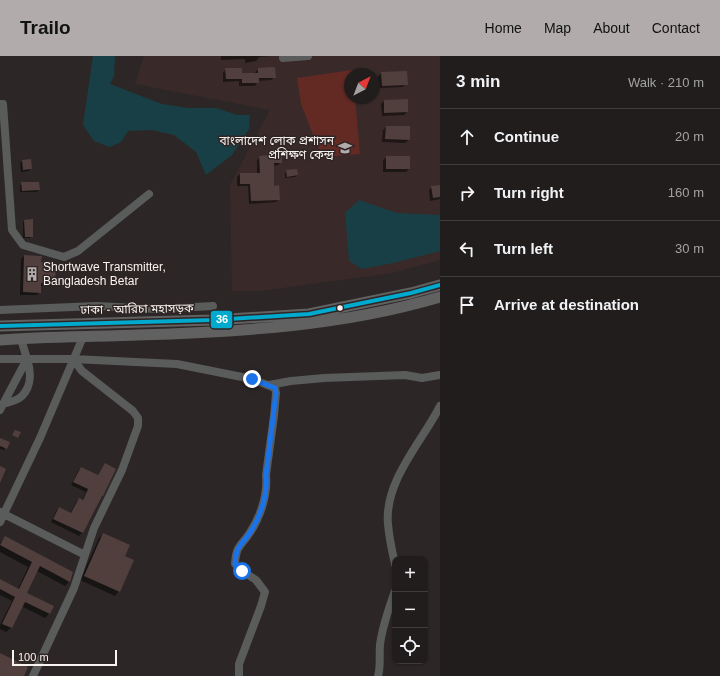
<!DOCTYPE html>
<html lang="en">
<head>
<meta charset="utf-8">
<style>
	:root { --surface:#211d1c; --page:#2d2a29; --text:#f1f3f6; --muted:#a2a2a3; --line:#3e3b3b; --accent:#b1acab }
	body { margin:0; font-family:Arial,"Noto Sans Bengali",sans-serif; background:var(--page); color:var(--text) }
	.controls { position:absolute; right:12px; bottom:12px; display:grid; overflow:hidden; border-radius:8px; box-shadow:0 1px 3px #0004 }
	.controls button { width:36px; height:36px; display:grid; place-items:center; padding:0; border:0; border-bottom:1px solid var(--line); background:var(--surface); color:var(--text); font:20px sans-serif }
	.compass { position:absolute; left:344px; top:12px; width:36px; height:36px; border-radius:50%; background:var(--surface); box-shadow:0 1px 3px #0004; rotate:42deg }
	.scale { position:absolute; left:12px; bottom:10px; width:105px; box-sizing:border-box; padding-left:4px; border:2px solid #f9f3f2; border-top:0; font-size:11px; line-height:14px; white-space:nowrap; color:#f9f3f2; -webkit-text-stroke:3px #2e2524; paint-order:stroke }
	.stop { position:absolute; width:12px; height:12px; margin:-9px; border:3px solid #1a73e8; border-radius:50%; background:#fff }
	.stop.end { background:#1a73e8; border-color:#fff; box-shadow:0 1px 4px #0008 }
	.list { margin:0; padding:0; list-style:none }
	h2 { display:flex; justify-content:space-between; align-items:center; height:52px; margin:0; padding:0 16px; font-size:17px }
	h2 small { font-size:13px; font-weight:400; color:var(--muted) }
	.list li { display:grid; grid-template-columns:26px 1fr auto; gap:12px; align-items:center; box-sizing:border-box; height:56px; padding:0 16px; border-top:1px solid var(--line) }
	.list b { display:block; font-size:15px; white-space:nowrap }
	.list em { font-size:13px; font-style:normal; color:var(--muted) }
	.icon { flex:none; width:22px; height:22px; fill:none; stroke:currentColor; stroke-width:2; stroke-linecap:round; stroke-linejoin:round }
	.map { position:relative; flex:none; width:440px; height:620px; overflow:hidden }
	header { display:flex; align-items:center; gap:24px; box-sizing:border-box; height:56px; padding:0 20px; background:var(--accent); color:#111 }
	header strong { font-size:19px }
	nav { display:flex; gap:22px; margin-inline-start:auto; font-size:14px }
	main { display:flex }
	aside { flex:1; background:var(--surface) }
	.map>svg:first-child { display:block }
</style>
</head>
<body>
<header>
<strong>Trailo</strong>
<nav><a>Home</a><a>Map</a><a>About</a><a>Contact</a></nav>
</header>
<main>
<div class="map">
<svg width="440" height="620" viewBox="0 0 440 620">
	<rect width="100%" height="100%" fill="#2c2726"/>
	<!-- built -->
	<path fill="#392a29" fill-rule="evenodd" d="M144,0h296v204l-48,13 -132,18h-28l-2,-106 40,-75 -135,-26zM350,18h24v24h-24z"/>
	<!-- green -->
	<path fill="#632a24" d="M352,14v4h-2v24h5l5,56 -38,3 -21,-53 -4,-26z"/>
	<!-- water -->
	<path fill="#193f46" d="M93,0h22l-1,20 -4,8 52,20 26,4h29l20,7h13l-1,14 -17,26 -26,20 -10,-23 -22,-17 -22,-5 -24,1 -7,11 -11,5 -16,-6 -11,-16z
		M359,144l38,13 43,2v36l-47,12 -31,6 -13,-8 -4,-48z"/>
	<!-- shadow -->
	<path fill="#0007" d="M221,0h50l-12,1 -3,4 -11,2v-4l-24,1z
		M226,13l15,5h15l-1,-2 4,-3 16,8 -4,3 -13,1 -3,5h-16v-5l-16,1v-9z
		M382,17l24,11 -3,3 -24,1 -1,-12z
		M384,45l23,11 -3,3 -22,1 -1,-12z
		M386,71l23,13 -4,3 -23,-1 1,-12z
		M260,101l21,5 -3,3 -5,1v21l6,12 -3,3 -27,2 -1,-18h-11v-9l3,-3h17v-14z
		M387,101l22,12 -3,3h-23v-12z
		M22,105l9,8 -2,2 -8,1 -1,-9z
		M287,115l10,4 -2,2 -10,1v-5z
		M22,127l17,7 -2,2h-17v-7z
		M440,130v13l-10,2 -1,-11 3,-3z
		M25,164l7,16 -2,2h-7v-16z
		M24,200l16,7 14,20 -3,3h-11v6l-3,3h-17l1,-36z
		M0,383l8,4 -4,7 -4,-1z
		M105,408l-3,32 -3,3 -17,34 -3,3 -28,-14 5,-11 3,-3 11,6 6,-12 3,-3 3,1 4,-8 -15,-7 7,-14 3,-3 16,8z
		M103,478l21,22 -5,35 -4,5 -35,-16 19,-42z
		M5,482l64,44 -4,4 -28,-15 -11,22 27,14 -4,7 -4,4 -24,-12 -10,22 -5,4 -6,-3v-4l12,-24 -12,-6v-15l18,9 10,-22 -28,-15v-9z"/>
	<!-- building -->
	<path fill="#513f3e" d="M275,11l1,11h-17v5h-17v-4h-16l-1,-11h17v5h16v-5z
		M407,15l1,14 -26,1 -1,-14z
		M408,43v13l-24,1v-13z
		M386,70h24v14l-25,-1z
		M282,98v9h-8v23l5,-1 1,15 -29,1 -1,-17h-10v-11h20l-1,-17z
		M386,100h24v13h-24z
		M31,103l1,10 -9,1 -1,-10z
		M297,113l1,6 -11,2 -1,-7z
		M21,126h18l1,8 -18,1z
		M440,129v12l-7,1 -2,-12z
		M33,163v18h-8l-1,-17z
		M24,199l15,1h3l-1,6 15,2 -1,20 -14,-1v10l-18,-1z
		M15,374l6,2 -3,6 -6,-3z
		M0,382l10,4 -3,7 -7,-3z
		M105,407l11,6 -13,27h-1l-19,37 -30,-14 6,-12 12,6 8,-15 4,2 5,-11 -15,-7 8,-15 17,8z
		M0,410l6,3 -6,14z
		M103,477l27,12 -5,11 9,4 -14,32 -36,-16z
		M5,480l68,36 -3,10 -30,-16 -13,27 27,13 -4,8 -25,-12 -13,26 -10,-4 13,-27 -15,-8v-10l19,10 13,-27 -32,-17z
		M0,597l28,14 -4,9h-24z"/>
	<g fill="none" stroke-linecap="round" stroke-linejoin="round">
		<!-- minor -->
		<path stroke="#5a5b5b" stroke-width="8" d="M283,2l25,-2
			M0,48h3l9,126 11,15 41,12 14,-6 71,-57
			M0,254l97,-4 60,3 56,-3
			M0,303h27l-6,-20
			M27,303h46l104,5 75,15 23,9 1,5 -2,23 -8,59c2,20 -6,43 -17,59 -9,13 -13,12 -14,30l7,7 14,9 9,12 -4,14 -22,58v12
			M269,329l22,-4 33,-3 81,-3 17,3 18,-3
			M3,348l24,-45
			M0,354l3,-6c7,-2 14,-3 19,-8 10,-10 9,-25 5,-37
			M0,456l85,43
			M0,466l40,-84 43,-101
			M395,508c-3,-13 -6,-27 -7,-40 -4,-43 34,-82 52,-118
			M33,620l41,-88 20,-60 28,-58 16,-44v-8l-5,-7 -51,-40 -9,-12
			M378,620c3,-10 1,-20 2,-31 2,-18 9,-37 15,-54"/>
		<!-- highway -->
		<path stroke="#616162" stroke-width="11" d="M0,270l213,-6 96,-6 102,-21 29,-8
			M0,284c45,-4 91,-3 137,-5 102,-3 205,-9 303,-38"/>
		<defs>
			<path id="bus-1" d="M0,270l213,-6 96,-6 102,-21 29,-8"/>
		</defs>
		<!-- bus-1 casing -->
		<use href="#bus-1" stroke="#2e2524" stroke-width="7"/>
		<!-- bus-1 -->
		<use href="#bus-1" stroke="#00a9ce" stroke-width="4"/>
	</g>
	<g fill="none" stroke-linecap="round" stroke-linejoin="round">
		<!-- route -->
		<path stroke="#1a73e8" stroke-width="5" d="M242,515l-7,-7c1,-18 5,-17 14,-30 11,-16 19,-39 17,-59l10,-82 -1,-5 -23,-9"/>
	</g>
	<!-- icons -->
	<defs>
		<symbol id="university-bare" viewBox="-9 -9 18 18"><path d="M0-5L7-2L0 1L-7-2ZM-4 1L0 2.5L4 1V4Q0 6-4 4Z" fill="#b1acab" stroke="#2e2524" stroke-width="2.5" paint-order="stroke"/></symbol>
		<symbol id="building-bare" viewBox="-9 -9 18 18"><path d="M-4-6H4V6H1V3H-1V6H-4ZM-2.5-4.3h1.7v1.8h-1.7ZM.8-4.3h1.7v1.8H.8ZM-2.5-1h1.7V.8h-1.7ZM.8-1h1.7V.8H.8Z" fill="#b1acab" stroke="#2e2524" stroke-width="2.5" paint-order="stroke"/></symbol>
	</defs>
	<g fill-rule="evenodd">
		<use href="#university-bare" x="335" y="82" width="20" height="20"/>
		<use href="#building-bare" x="22" y="208" width="20" height="20"/>
	</g>
	<!-- markers -->
	<circle fill="#f9f3f2" stroke="#2e2524" stroke-width="1.5" cx="340" cy="252" r="3.5"/>
	<g text-anchor="middle" dominant-baseline="central" stroke-width="3" stroke-linejoin="round" paint-order="stroke">
		<!-- poi labels -->
		<g font-size="12" fill="#f9f3f2" stroke="#2e2524" text-anchor="end">
			<text x="334" y="85">বাংলাদেশ লোক প্রশাসন<tspan x="334" dy="14">প্রশিক্ষণ কেন্দ্র</tspan></text>
			<text x="43" y="211" text-anchor="start">Shortwave Transmitter,<tspan x="43" dy="14">Bangladesh Betar</tspan></text>
		</g>
		<!-- street labels -->
		<g font-size="12" fill="#f9f3f2" stroke="#2e2524">
			<text transform="translate(137 253) rotate(-1)">ঢাকা - আরিচা মহাসড়ক</text>
		</g>
	</g>
	<rect stroke="#2e2524" stroke-width="1.5" x="210" y="254" width="23" height="19" rx="4" fill="#00a9ce"/>
	<g font-size="11" text-anchor="middle" font-weight="bold" fill="#fff">
		<text x="222" y="267">36</text>
	</g>
</svg>
<div class="controls">
<button>+</button>
<button>−</button>
<button><svg class="icon" aria-label="locate" viewBox="0 0 24 24"><circle cx="12" cy="12" r="6"/><path d="M12 2v4M12 18v4M2 12h4M18 12h4"/></svg></button>
</div>
<svg class="compass" viewBox="-18 -18 36 36"><path d="M0-13l5 13h-10z" fill="#e53935"/><path d="M0 13l5-13h-10z" fill="#a2a2a3"/></svg>
<div class="scale">100 m</div>
<div class="stop" style="left:242px;top:515px"></div>
<div class="stop end" style="left:252px;top:323px"></div>
</div>
<aside>
<h2>3 min<small>Walk · 210 m</small></h2>
<ul class="list">
<li><svg class="icon" aria-label="ahead" viewBox="0 0 24 24"><path d="M12 20V5M6 11l6-6 6 6"/></svg><div><b>Continue</b></div><em>20 m</em></li>
<li><svg class="icon" aria-label="right" viewBox="0 0 24 24"><path d="M7 20v-9h11M14 6l5 5-5 5"/></svg><div><b>Turn right</b></div><em>160 m</em></li>
<li><svg class="icon" aria-label="left" viewBox="0 0 24 24"><path d="M17 20v-9H6M10 6l-5 5 5 5"/></svg><div><b>Turn left</b></div><em>30 m</em></li>
<li><svg class="icon" aria-label="arrive" viewBox="0 0 24 24"><path d="M6 21V4h12l-3 4 3 4H6"/></svg><div><b>Arrive at destination</b></div></li>
</ul>
</aside>
</main>
</body>
</html>
